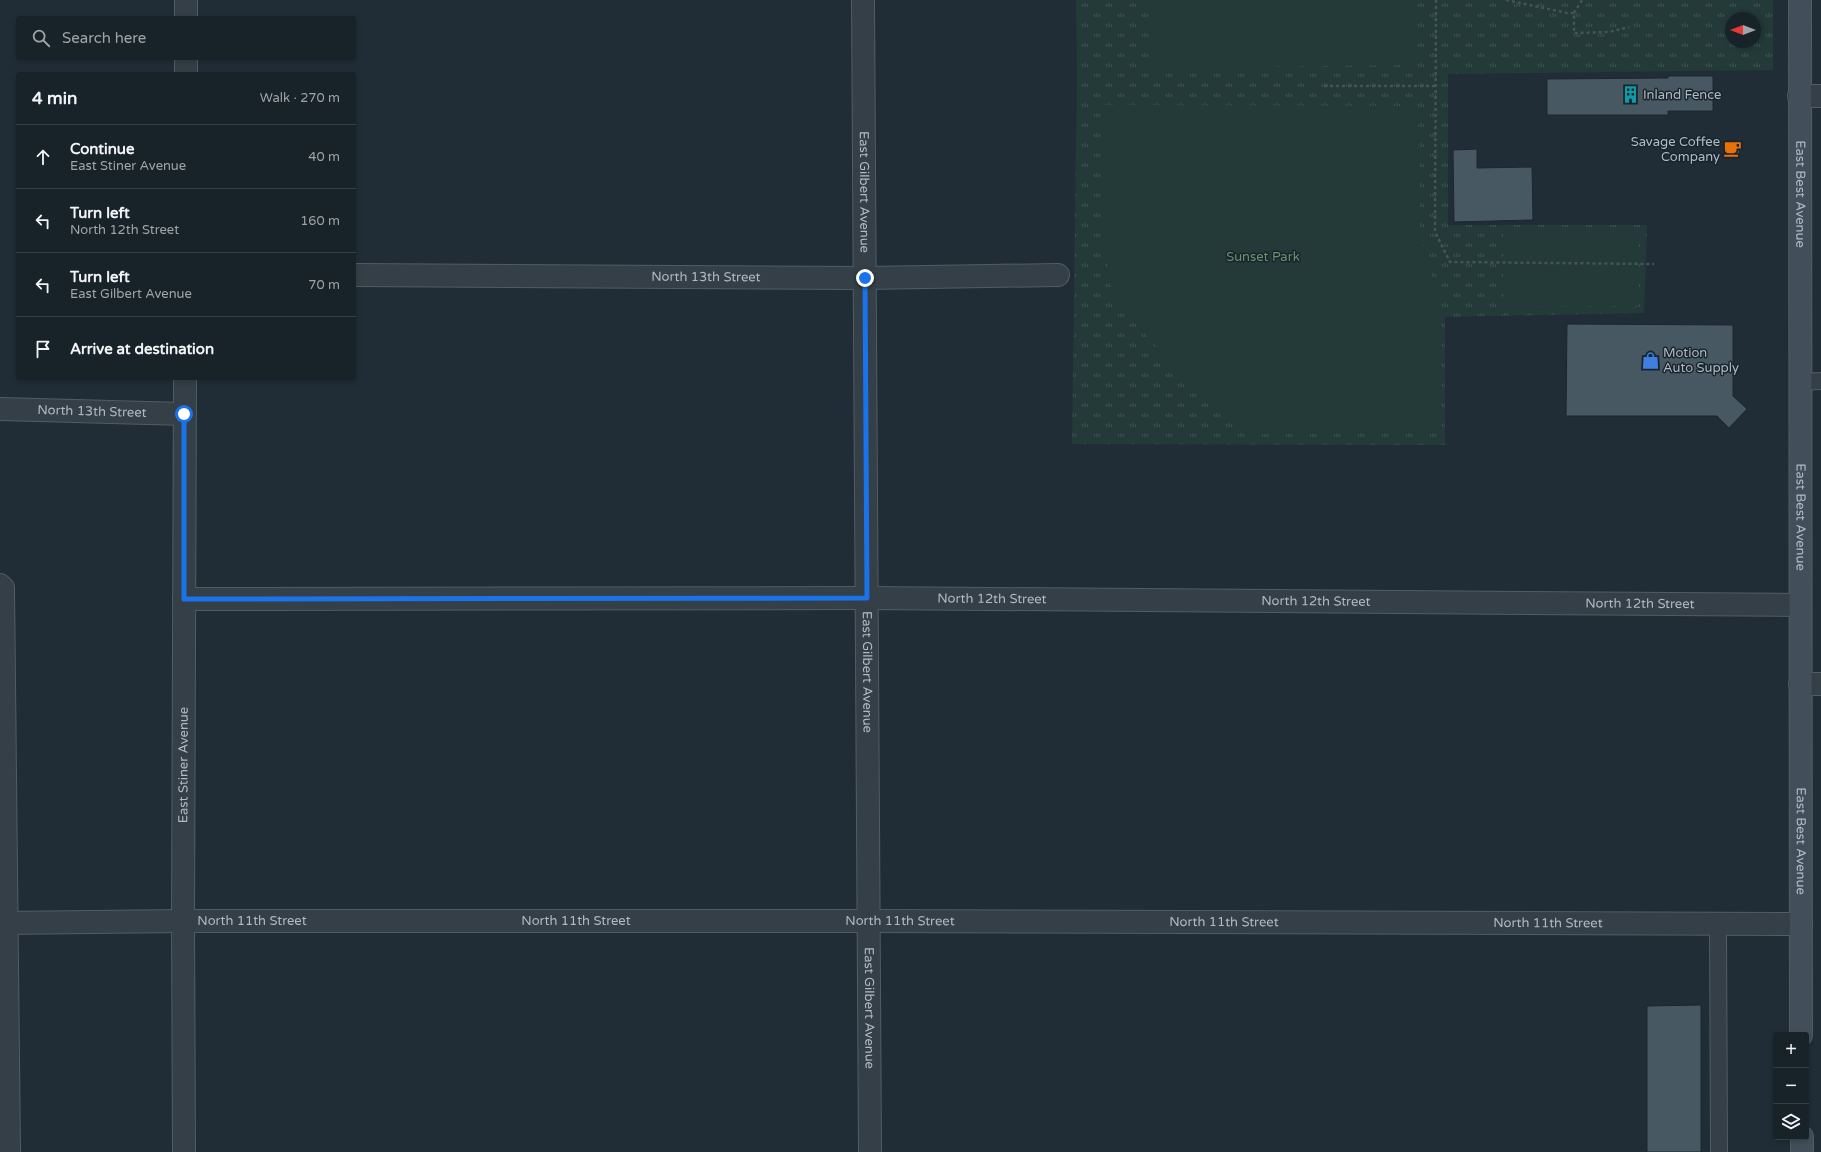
<!DOCTYPE html>
<html lang="en">
<head>
<meta charset="utf-8">
<style>
	:root { --surface:#182229; --page:#212a31; --text:#f1f3f6; --muted:#9fa4a8; --line:#363f46 }
	body { margin:0; font-family:"Varela Round",sans-serif; background:var(--page); color:var(--text) }
	.controls { position:absolute; right:12px; bottom:12px; display:grid; overflow:hidden; border-radius:4px; box-shadow:0 2px 6px #0003 }
	.controls button { width:36px; height:36px; display:grid; place-items:center; padding:0; border:0; border-bottom:1px solid var(--line); background:var(--surface); color:var(--text); font:20px sans-serif }
	.compass { position:absolute; left:1725px; top:12px; width:36px; height:36px; border-radius:50%; background:var(--surface); box-shadow:0 2px 6px #0003; rotate:270deg }
	.stop { position:absolute; width:12px; height:12px; margin:-9px; border:3px solid #1a73e8; border-radius:50%; background:#fff }
	.stop.end { background:#1a73e8; border-color:#fff; box-shadow:0 1px 4px #0008 }
	.list { margin:0; padding:0; list-style:none }
	h2 { display:flex; justify-content:space-between; align-items:center; height:52px; margin:0; padding:0 16px; font-size:17px }
	h2 small { font-size:13px; font-weight:400; color:var(--muted) }
	.list li { display:grid; grid-template-columns:26px 1fr auto; gap:12px; align-items:center; box-sizing:border-box; height:64px; padding:0 16px; border-top:1px solid var(--line) }
	.list b { display:block; font-size:15px; white-space:nowrap }
	.list p { margin:0; font-size:13px; white-space:nowrap; color:var(--muted) }
	.list em { font-size:13px; font-style:normal; color:var(--muted) }
	.icon { flex:none; width:22px; height:22px; fill:none; stroke:currentColor; stroke-width:2; stroke-linecap:round; stroke-linejoin:round }
	.map { position:relative; flex:none; width:1821px; height:1152px; overflow:hidden }
	.search { position:absolute; background:var(--surface); box-shadow:0 2px 6px #0003; left:16px; top:16px; width:340px; height:44px; display:flex; align-items:center; gap:10px; box-sizing:border-box; padding:0 14px; border-radius:4px; color:var(--muted); font-size:15px }
	.panel { position:absolute; background:var(--surface); box-shadow:0 2px 6px #0003; left:16px; top:72px; width:340px; height:308px; border-radius:4px }
	.map>svg:first-child { display:block }
</style>
</head>
<body>
<div class="map">
<svg width="1821" height="1152" viewBox="0 0 1821 1152">
	<defs>
		<pattern id="park-tufts" width="24" height="20" patternUnits="userSpaceOnUse"><rect width="24" height="20" fill="#233a38"/><path d="M3 7l-1-3M5 7V3M7 7l1-3M15 17l-1-3M17 17v-4M19 17l1-3" fill="none" stroke="#405453"/></pattern>
	</defs>
	<rect width="100%" height="100%" fill="#202d37"/>
	<!-- park -->
	<path fill="url(#park-tufts)" fill-rule="evenodd" d="M1076,0h697v70l-325,4v151h199l-3,88 -199,4v128l-373,-1 5,-366zM1731,18h24v24h-24z"/>
	<!-- pitch -->
	<path fill="#233a38" d="M1152,0h263l1,58 -10,7 -252,3 -4,-54z
		M1103,105l300,1 15,12 2,113 19,75 1,126 -190,2 -65,-56 -48,-53 -29,-44 -2,-41z
		M1638,230l1,76 -136,1v-75z"/>
	<!-- building -->
	<path fill="#485862" stroke="#1b262e" d="M1668,76h45v35h-45v4h-121v-36l121,-1z
		M1728,140l12,1 -1,16 -12,-1z
		M1477,149v19l55,-1 1,53 -79,2 -1,-72z
		M1567,324l166,1v71l14,13 -18,19 -12,-12h-151z
		M1701,1005v147h-54v-146z"/>
	<g fill="none" stroke-linecap="round" stroke-linejoin="round">
		<defs>
			<path id="service" d="M1800,382l21,-1
				M1718,924l1,228"/>
			<g id="minor">
				<path id="s1" d="M863,0l7,1152"/>
				<path d="M186,18v-18"/>
				<path d="M186,74v-16"/>
				<path d="M1799,96h22"/>
				<path id="s2" d="M354,275l511,3 193,-3"/>
				<path id="s3" d="M0,409l185,5"/>
				<path d="M0,585l3,3 6,564"/>
				<path id="s4" d="M184,599l683,-1 933,7"/>
				<path d="M1800,684h21"/>
				<path id="s5" d="M0,923l183,-2h686l932,3"/>
				<path id="s6" d="M184,1152l-1,-231 2,-543"/>
			</g>
			<g id="secondary">
				<path id="s7" d="M1800,0l1,1035"/>
				<path d="M1802,1137v15"/>
			</g>
		</defs>
		<!-- service casing -->
		<use href="#service" stroke="#515d65" stroke-width="18"/>
		<!-- minor casing -->
		<use href="#minor" stroke="#515d65" stroke-width="24"/>
		<!-- secondary casing -->
		<use href="#secondary" stroke="#515d65" stroke-width="24"/>
		<!-- path -->
		<path stroke="#425655" stroke-width="2.5" stroke-dasharray="3 3" stroke-linecap="butt" d="M1436,0l-1,232 15,30 204,2
			M1506,0l61,13h7v20l35,-1 20,-5
			M1574,13l8,-13
			M1324,86h111"/>
		<!-- service -->
		<use href="#service" stroke="#343f47" stroke-width="16"/>
		<!-- minor -->
		<use href="#minor" stroke="#343f47" stroke-width="22"/>
		<!-- secondary -->
		<use href="#secondary" stroke="#424f5a" stroke-width="22"/>
	</g>
	<g fill="none" stroke-linecap="round" stroke-linejoin="round">
		<!-- route -->
		<path stroke="#1a73e8" stroke-width="5" d="M184,414v185l683,-1 -2,-320"/>
	</g>
	<!-- icons -->
	<defs>
		<symbol id="building-bare" viewBox="-9 -9 18 18"><path d="M-4-6H4V6H1V3H-1V6H-4ZM-2.5-4.3h1.7v1.8h-1.7ZM.8-4.3h1.7v1.8H.8ZM-2.5-1h1.7V.8h-1.7ZM.8-1h1.7V.8H.8Z" fill="#0f9aa8" stroke="#19242c" stroke-width="2.5" paint-order="stroke"/></symbol>
		<symbol id="cafe-bare" viewBox="-9 -9 18 18"><path d="M-5.5-4.5H6V0H3Q3 3.5 0 3.5H-2.5Q-5.5 3.5-5.5 0ZM3-3.2v2h1.7v-2ZM-6 4.5H4V6H-6Z" fill="#e8710a" stroke="#19242c" stroke-width="2.5" paint-order="stroke"/></symbol>
		<symbol id="shop-bare" viewBox="-9 -9 18 18"><path d="M-5-2.5h2.3a2.7 3.5 0 0 1 5.4 0H5L5.5 6h-11ZM-1.5-2.5h3a1.5 2.3 0 0 0-3 0Z" fill="#3f7fe0" stroke="#19242c" stroke-width="2.5" paint-order="stroke"/></symbol>
	</defs>
	<g fill-rule="evenodd">
		<use href="#building-bare" x="1618" y="82" width="25" height="25"/>
		<use href="#cafe-bare" x="1720" y="136" width="25" height="25"/>
		<use href="#shop-bare" x="1638" y="348" width="25" height="25"/>
	</g>
	<g text-anchor="middle" dominant-baseline="central" stroke-width="3" stroke-linejoin="round" paint-order="stroke">
		<!-- poi labels -->
		<g font-size="13" fill="#aebac4" stroke="#19242c" text-anchor="start">
			<text x="1643" y="95">Inland Fence</text>
			<text x="1720" y="142" text-anchor="end">Savage Coffee<tspan x="1720" dy="15">Company</tspan></text>
			<text x="1663" y="353">Motion<tspan x="1663" dy="15">Auto Supply</tspan></text>
		</g>
		<!-- street labels -->
		<g font-size="13" fill="#aebac4" stroke="#19242c">
			<text stroke="none"><textPath href="#s1" startOffset="192">East Gilbert Avenue</textPath></text>
			<text stroke="none"><textPath href="#s7" startOffset="194">East Best Avenue</textPath></text>
			<text stroke="none"><textPath href="#s2" startOffset="352">North 13th Street</textPath></text>
			<text stroke="none"><textPath href="#s3" startOffset="92">North 13th Street</textPath></text>
			<text stroke="none"><textPath href="#s7" startOffset="517">East Best Avenue</textPath></text>
			<text stroke="none"><textPath href="#s4" startOffset="808">North 12th Street</textPath></text>
			<text stroke="none"><textPath href="#s4" startOffset="1132">North 12th Street</textPath></text>
			<text stroke="none"><textPath href="#s4" startOffset="1456">North 12th Street</textPath></text>
			<text stroke="none"><textPath href="#s1" startOffset="672">East Gilbert Avenue</textPath></text>
			<text stroke="none"><textPath href="#s6" startOffset="387">East Stiner Avenue</textPath></text>
			<text stroke="none"><textPath href="#s7" startOffset="841">East Best Avenue</textPath></text>
			<text stroke="none"><textPath href="#s5" startOffset="252">North 11th Street</textPath></text>
			<text stroke="none"><textPath href="#s5" startOffset="576">North 11th Street</textPath></text>
			<text stroke="none"><textPath href="#s5" startOffset="900">North 11th Street</textPath></text>
			<text stroke="none"><textPath href="#s5" startOffset="1224">North 11th Street</textPath></text>
			<text stroke="none"><textPath href="#s5" startOffset="1548">North 11th Street</textPath></text>
			<text stroke="none"><textPath href="#s1" startOffset="1008">East Gilbert Avenue</textPath></text>
		</g>
		<!-- park labels -->
		<g font-size="13" fill="#669469" stroke="#19242c">
			<text x="1263" y="257">Sunset Park</text>
		</g>
	</g>
</svg>
<div class="controls">
<button>+</button>
<button>−</button>
<button><svg class="icon" aria-label="layers" viewBox="0 0 24 24"><path d="M12 4l9 5-9 5-9-5zM3 14l9 5 9-5"/></svg></button>
</div>
<svg class="compass" viewBox="-18 -18 36 36"><path d="M0-13l5 13h-10z" fill="#e53935"/><path d="M0 13l5-13h-10z" fill="#9fa4a8"/></svg>
<div class="stop" style="left:184px;top:414px"></div>
<div class="stop end" style="left:865px;top:278px"></div>
<div class="search"><svg class="icon" aria-label="search" viewBox="0 0 24 24"><circle cx="10" cy="10" r="6"/><path d="M15 15l6 6"/></svg>Search here</div>
<section class="panel">
<h2>4 min<small>Walk · 270 m</small></h2>
<ul class="list">
<li><svg class="icon" aria-label="ahead" viewBox="0 0 24 24"><path d="M12 20V5M6 11l6-6 6 6"/></svg><div><b>Continue</b><p>East Stiner Avenue</p></div><em>40 m</em></li>
<li><svg class="icon" aria-label="left" viewBox="0 0 24 24"><path d="M17 20v-9H6M10 6l-5 5 5 5"/></svg><div><b>Turn left</b><p>North 12th Street</p></div><em>160 m</em></li>
<li><svg class="icon" aria-label="left" viewBox="0 0 24 24"><path d="M17 20v-9H6M10 6l-5 5 5 5"/></svg><div><b>Turn left</b><p>East Gilbert Avenue</p></div><em>70 m</em></li>
<li><svg class="icon" aria-label="arrive" viewBox="0 0 24 24"><path d="M6 21V4h12l-3 4 3 4H6"/></svg><div><b>Arrive at destination</b></div></li>
</ul>
</section>
</div>
</body>
</html>
